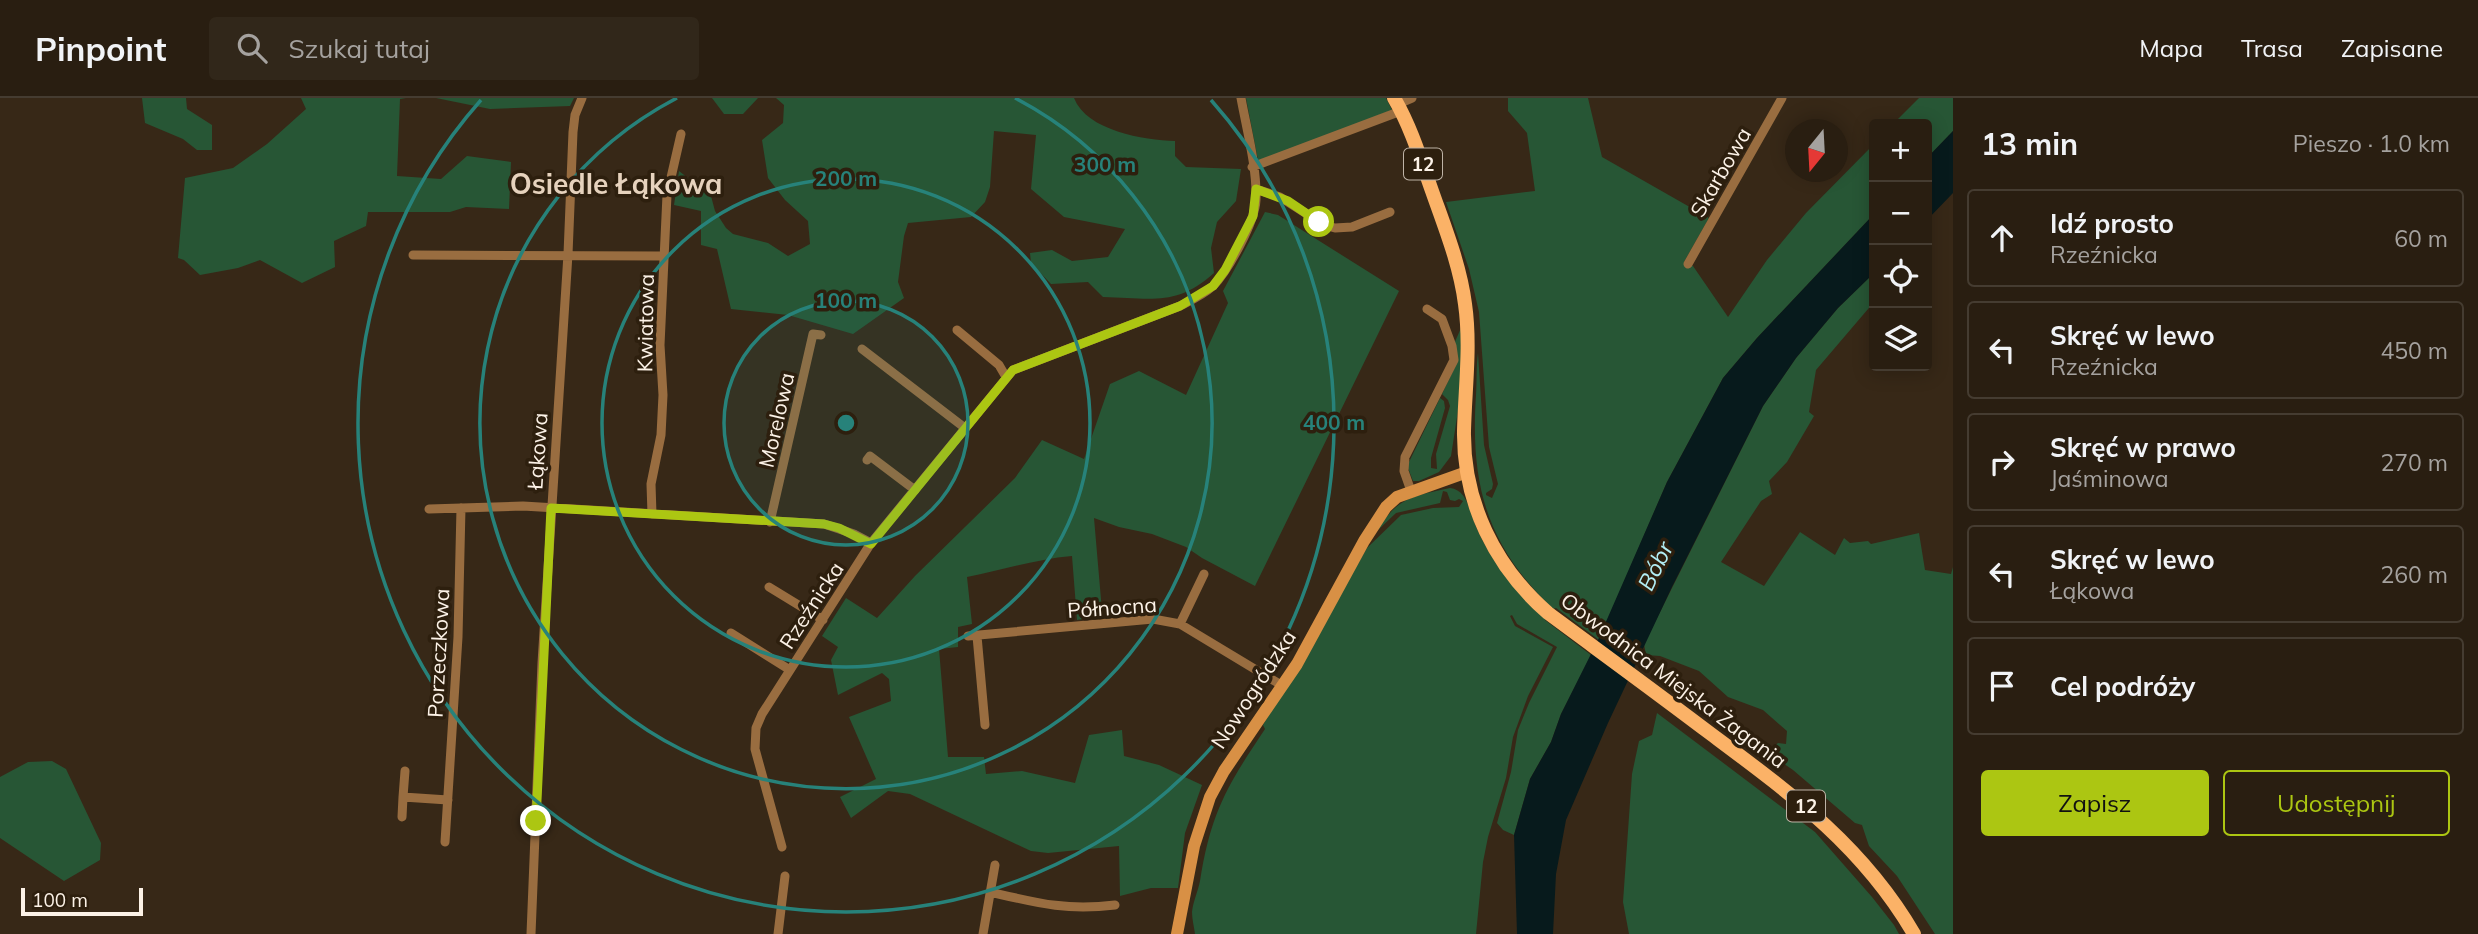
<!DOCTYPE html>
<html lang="pl">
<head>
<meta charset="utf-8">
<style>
	:root { --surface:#291e11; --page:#31271a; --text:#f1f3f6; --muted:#a5a29f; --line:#453c31; --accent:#acc612 }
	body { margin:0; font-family:Mulish,sans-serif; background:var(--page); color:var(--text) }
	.controls { position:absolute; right:21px; top:21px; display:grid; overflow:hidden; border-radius:7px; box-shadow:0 4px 18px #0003 }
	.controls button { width:63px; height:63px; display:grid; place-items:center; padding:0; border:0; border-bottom:2px solid var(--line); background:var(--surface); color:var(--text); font:35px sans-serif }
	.compass { position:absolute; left:1785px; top:21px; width:63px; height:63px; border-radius:50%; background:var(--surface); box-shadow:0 4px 18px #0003; rotate:198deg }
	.scale { position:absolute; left:21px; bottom:18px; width:122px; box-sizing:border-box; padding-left:7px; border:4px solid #fcf2e7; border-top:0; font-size:19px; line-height:24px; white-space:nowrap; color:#fcf2e7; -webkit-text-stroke:5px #2d1f0e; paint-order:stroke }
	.stop { position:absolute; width:21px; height:21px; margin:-16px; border:5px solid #acc612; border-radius:50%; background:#fff }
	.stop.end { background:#acc612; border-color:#fff; box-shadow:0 2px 7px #0008 }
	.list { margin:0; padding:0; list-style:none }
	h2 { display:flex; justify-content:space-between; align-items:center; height:91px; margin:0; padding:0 28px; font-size:30px }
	h2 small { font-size:23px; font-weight:400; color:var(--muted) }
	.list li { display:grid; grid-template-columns:46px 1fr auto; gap:21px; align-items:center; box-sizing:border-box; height:98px; margin:0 14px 14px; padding:0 14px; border:2px solid var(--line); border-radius:7px }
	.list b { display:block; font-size:26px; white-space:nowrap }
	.list p { margin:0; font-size:23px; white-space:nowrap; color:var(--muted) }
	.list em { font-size:23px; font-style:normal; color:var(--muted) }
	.actions { display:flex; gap:14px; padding:21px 28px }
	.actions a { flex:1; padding:16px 0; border:2px solid var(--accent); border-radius:7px; text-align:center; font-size:24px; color:var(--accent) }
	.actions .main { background:var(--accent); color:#111 }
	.icon { flex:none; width:38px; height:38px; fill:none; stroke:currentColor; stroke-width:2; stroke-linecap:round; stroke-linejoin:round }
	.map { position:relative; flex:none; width:1953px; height:836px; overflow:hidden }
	header { display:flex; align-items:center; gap:42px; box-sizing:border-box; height:98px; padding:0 35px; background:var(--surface); border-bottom:2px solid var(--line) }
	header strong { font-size:33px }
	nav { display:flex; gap:38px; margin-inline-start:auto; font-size:24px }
	.search { width:490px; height:63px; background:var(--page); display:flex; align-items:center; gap:18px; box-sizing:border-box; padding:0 24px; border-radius:7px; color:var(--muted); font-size:26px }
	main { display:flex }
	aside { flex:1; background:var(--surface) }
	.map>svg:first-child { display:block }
</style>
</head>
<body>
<header>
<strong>Pinpoint</strong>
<div class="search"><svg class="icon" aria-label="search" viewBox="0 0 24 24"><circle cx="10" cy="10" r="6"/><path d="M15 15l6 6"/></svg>Szukaj tutaj</div>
<nav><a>Mapa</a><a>Trasa</a><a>Zapisane</a></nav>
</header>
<main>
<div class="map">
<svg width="1953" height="836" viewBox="0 0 1953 836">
	<rect width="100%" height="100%" fill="#372817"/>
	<!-- green -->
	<path fill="#275635" d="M142,0h44l1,11 25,16v25h-15l-14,-11 -38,-16z
		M301,0h105l-6,1 -3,77 44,3 26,-23 44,6 -2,47 -43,-2 -16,5h-82l-2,14 -32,15 1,26 -33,16 -42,-23 -22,8 -38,7 -16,-15 -6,-2 7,-80 48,-10 34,-24 39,-35z
		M436,0h138l-4,8 -80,3z
		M712,0h46l-15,16h-19z
		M776,0h298c13,33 70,42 101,43v15l11,11 55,2 -5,32 -19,21 -6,26 3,25c-37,34 -64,25 -111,24l-15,-15 -37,2 -20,-21 -1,-10 22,-3 20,11 36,-4 17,-28 -61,-12 -33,-28 5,-54 -42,-4 -4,56 -5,15 -14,15 -63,6 -4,13 -6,46 6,16 -51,36 -65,-19 -57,-6 -14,-60 -16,-4v-34l-27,-6 5,-34 32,25 4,15 11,17 7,6 35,9 20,13 22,-12 -2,-23 -23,-21 -17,-22 -6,-38 21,-17 1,-18z
		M1246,0h140l6,12 -111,44 -23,6z
		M1508,0h80l14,59 107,61 -25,44 9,4 35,51 39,-57 39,-47 68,-69v70l-117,124 -34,40 -56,104 -68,158 -43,-32 -3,1c-66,-63 -83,-124 -77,-214 1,-13 0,-29 2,-42l6,92 9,39 -1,5 -6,4v2l6,3 6,-14 -9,-37 -10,-135 -10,-43 -23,-67 89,-11 -8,-58 -19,-22z
		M1919,0h34v33l-26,27v-34h-34z
		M1265,114l13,3 121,76 -144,295 -53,-28 -16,-11 -34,-13 -33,-7 -25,-9 8,93 -3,5 -22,4 -5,-64c-36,3 -69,14 -105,21l5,47 -14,3v20l-19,2 9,108h36l2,17 36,-3 53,12 14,-48 33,-5 2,26 35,9 43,20 -17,48 -7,55h-27l-31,8 -1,-50 -71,7 -17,-2 -121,-57 -22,-3 -37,27 -11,-21 36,-18 -27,-62 42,-16 -2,-22 -7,-6 -44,22 -7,-35 7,-13 -16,-11 24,-38 31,20 38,-42 100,-98 27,-38 42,19 26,-75 29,-13 47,24 42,-92 -5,-12z
		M1874,175v29l-58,68 -7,42 5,4 -27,46 -18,19 3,13 -11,7 -40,61 43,24 36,-54 35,23 9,-17 6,5 18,-2 3,3 48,-11 6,37 26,4 2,-7v367h-18l-38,-58 -28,-30 -7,-21 -7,-2 -62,-53 -22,-15v-6l7,-6 8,1 1,-13 -24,-21 -35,-13 -29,-26 -39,-15 -14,-1 -2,-11 119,-238 33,-48 42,-50z
		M1461,230v63l-10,65 -12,16 -20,9h-6l-5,-13 1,-6 31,-64 4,3 1,7 -14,50v10l6,1 -1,-15 14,-48 -2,-6 -6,-6 13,-27 -1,-23z
		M1450,390c19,2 20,28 28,43 16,35 39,61 68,87l-1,2 46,35 -30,59 -10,28 -21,37 -16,56 -11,-5 -6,-7 14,-51 7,-42 11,-27 28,-56 -40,-23 -5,-9 -2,1 5,10 38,21 -25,49 -15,41 -7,41 -18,59 -5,25 -7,72h-281c-1,-7 -3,-15 -3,-22 1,-10 6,-21 8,-31 11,-69 27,-95 65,-152l-2,-4 104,-177 34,-33 32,-7 26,-1 4,-6 -4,-2 -4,2 -5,-1 -3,-8 -4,-1 -3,12 -44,10 -19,18c20,-34 37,-35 73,-43z
		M1657,615l158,119 57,65 22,28 5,9h-270l-6,-32 9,-128 7,-33 13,-6z
		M52,663l14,8 35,74 -1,17 -36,21 -64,-43v-61l28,-15z"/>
	<!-- water -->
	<path fill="#071a1c" d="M1953,33v62l-26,27v-62z
		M1874,116v59l-36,35 -42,50 -33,48 -91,181 -64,136 -42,97 -10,54 -3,60h-36l-3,-99 16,-56 21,-37 10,-28 37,-74 69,-158 56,-104 34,-40z"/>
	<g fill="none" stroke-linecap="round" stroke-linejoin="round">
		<!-- minor -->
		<path stroke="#996d40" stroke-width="9" d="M1398,6l14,-6
			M1252,69l149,-56
			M1256,91l24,8 44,28 11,3 17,-1 38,-15
			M413,157l251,1
			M1688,166l94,-166
			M957,232l42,35 7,12
			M862,251l103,79
			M867,362l3,-4 45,34
			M1411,393l-7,-20 1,-14 49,-97 -2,-14 -10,-27 -15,-10
			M429,411l94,-3 301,18 30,10 17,9
			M652,416l-1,-30 10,-49 2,-40 -3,-50 7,-150 14,-61
			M770,424l43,-188 8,1
			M769,489l54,33
			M1180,526l24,-50
			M731,535l59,37
			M968,538l185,-17 27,5 103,62
			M977,538l8,89
			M405,673l-2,26 45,3
			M402,719l1,-20
			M445,744l13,-205 3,-129
			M782,749l-27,-98 1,-21 6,-14 109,-171 142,-173 167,-64c12,-6 23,-11 33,-20 15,-15 42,-64 43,-86 1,-33 -9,-69 -15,-102
			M990,794c47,11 76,19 125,13
			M531,836l11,-271 26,-409 5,-122 2,-17 7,-17
			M778,836l7,-58
			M983,836l12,-69"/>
		<!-- secondary -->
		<path stroke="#d89045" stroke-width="12" d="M1177,836l17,-88 16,-49 14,-26 73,-107 67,-123 22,-34 11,-10 70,-25"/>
		<!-- primary -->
		<path stroke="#fbb267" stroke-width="14" d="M1394,0c17,29 27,62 38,93 13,37 28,74 33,113 6,42 0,84 -1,127 -1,71 31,136 84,182 54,40 109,80 163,121 79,59 152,112 203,200"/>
	</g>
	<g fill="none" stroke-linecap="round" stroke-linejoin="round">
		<!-- route -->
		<path stroke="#acc612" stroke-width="9" d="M536,723l15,-313 273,16 15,4 32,16 142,-174 167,-64 33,-20 12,-16 28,-54 3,-27 32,12 31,21"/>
	</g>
	<!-- distance rings -->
	<circle cx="846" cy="325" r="122" fill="#27827a" fill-opacity=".12"/>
	<g fill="none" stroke="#27827a" stroke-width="3.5">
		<circle cx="846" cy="325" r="122"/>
		<circle cx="846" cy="325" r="244"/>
		<path d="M1015 0A366 366 0 1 1 677 0"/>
		<path d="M1211 2A488 488 0 1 1 481 2"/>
	</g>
	<g text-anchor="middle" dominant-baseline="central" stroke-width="7" stroke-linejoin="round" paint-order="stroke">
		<!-- shield labels -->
		<g fill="#2d1f0e" stroke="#beb3a6" stroke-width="2">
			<rect x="1404" y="50.5" width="38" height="31" rx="5"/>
			<rect x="1787" y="692.5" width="38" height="31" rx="5"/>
		</g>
		<g font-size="19" font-weight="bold" fill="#fcf2e7">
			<text x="1423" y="66">12</text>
			<text x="1806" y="708">12</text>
		</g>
		<!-- street labels -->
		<g font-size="21" fill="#fcf2e7" stroke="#2d1f0e">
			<text transform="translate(1720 74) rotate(-60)">Skarbowa</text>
			<text transform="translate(645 225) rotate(-89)">Kwiatowa</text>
			<text transform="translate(776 322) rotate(-77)">Morelowa</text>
			<text transform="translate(537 353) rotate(-86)">Łąkowa</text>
			<text transform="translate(811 507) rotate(-57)">Rzeźnicka</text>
			<text transform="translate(1112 509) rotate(-4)">Północna</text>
			<text transform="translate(438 555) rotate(-87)">Porzeczkowa</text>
			<text transform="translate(1674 582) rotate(37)">Obwodnica Miejska Żagania</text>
			<text transform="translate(1253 591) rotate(-57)">Nowogródzka</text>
		</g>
		<!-- water labels -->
		<g font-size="23" font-style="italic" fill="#b2eef5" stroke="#2d1f0e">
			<text transform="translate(1655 468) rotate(-64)">Bóbr</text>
		</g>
		<!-- district labels -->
		<g font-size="28" font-weight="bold" fill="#e6d2bd" stroke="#2d1f0e">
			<text x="616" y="85">Osiedle Łąkowa</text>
		</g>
	</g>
	<circle cx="846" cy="325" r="10" fill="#27827a" stroke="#2d1f0e" stroke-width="3.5"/>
	<g font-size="21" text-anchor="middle" font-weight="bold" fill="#27827a" stroke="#2d1f0e" stroke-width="7" stroke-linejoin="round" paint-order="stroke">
		<text x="1105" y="74">300 m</text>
		<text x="846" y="88">200 m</text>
		<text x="846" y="210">100 m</text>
		<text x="1334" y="332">400 m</text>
	</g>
</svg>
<div class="controls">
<button>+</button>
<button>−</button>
<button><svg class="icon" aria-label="locate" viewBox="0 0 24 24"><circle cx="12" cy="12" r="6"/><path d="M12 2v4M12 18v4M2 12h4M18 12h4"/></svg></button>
<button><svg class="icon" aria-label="layers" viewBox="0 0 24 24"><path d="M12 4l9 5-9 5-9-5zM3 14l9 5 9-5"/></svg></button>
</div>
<svg class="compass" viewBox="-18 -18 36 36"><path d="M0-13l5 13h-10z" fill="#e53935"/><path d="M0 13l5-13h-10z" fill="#a5a29f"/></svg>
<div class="scale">100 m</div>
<div class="stop" style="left:1319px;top:124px"></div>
<div class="stop end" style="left:536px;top:723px"></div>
</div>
<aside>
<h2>13 min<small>Pieszo · 1.0 km</small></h2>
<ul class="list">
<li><svg class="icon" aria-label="ahead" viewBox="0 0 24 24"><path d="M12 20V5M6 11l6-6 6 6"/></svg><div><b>Idź prosto</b><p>Rzeźnicka</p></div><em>60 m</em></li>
<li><svg class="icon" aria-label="left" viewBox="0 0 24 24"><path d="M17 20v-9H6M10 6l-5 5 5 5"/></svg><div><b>Skręć w lewo</b><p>Rzeźnicka</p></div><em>450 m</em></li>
<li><svg class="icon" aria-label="right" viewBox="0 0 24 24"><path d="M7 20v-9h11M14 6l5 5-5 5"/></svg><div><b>Skręć w prawo</b><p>Jaśminowa</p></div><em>270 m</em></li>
<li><svg class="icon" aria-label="left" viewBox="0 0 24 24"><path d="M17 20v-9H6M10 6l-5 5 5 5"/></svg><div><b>Skręć w lewo</b><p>Łąkowa</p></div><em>260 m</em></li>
<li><svg class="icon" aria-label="arrive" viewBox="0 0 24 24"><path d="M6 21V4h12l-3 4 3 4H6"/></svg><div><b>Cel podróży</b></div></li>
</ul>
<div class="actions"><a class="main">Zapisz</a><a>Udostępnij</a></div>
</aside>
</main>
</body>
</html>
